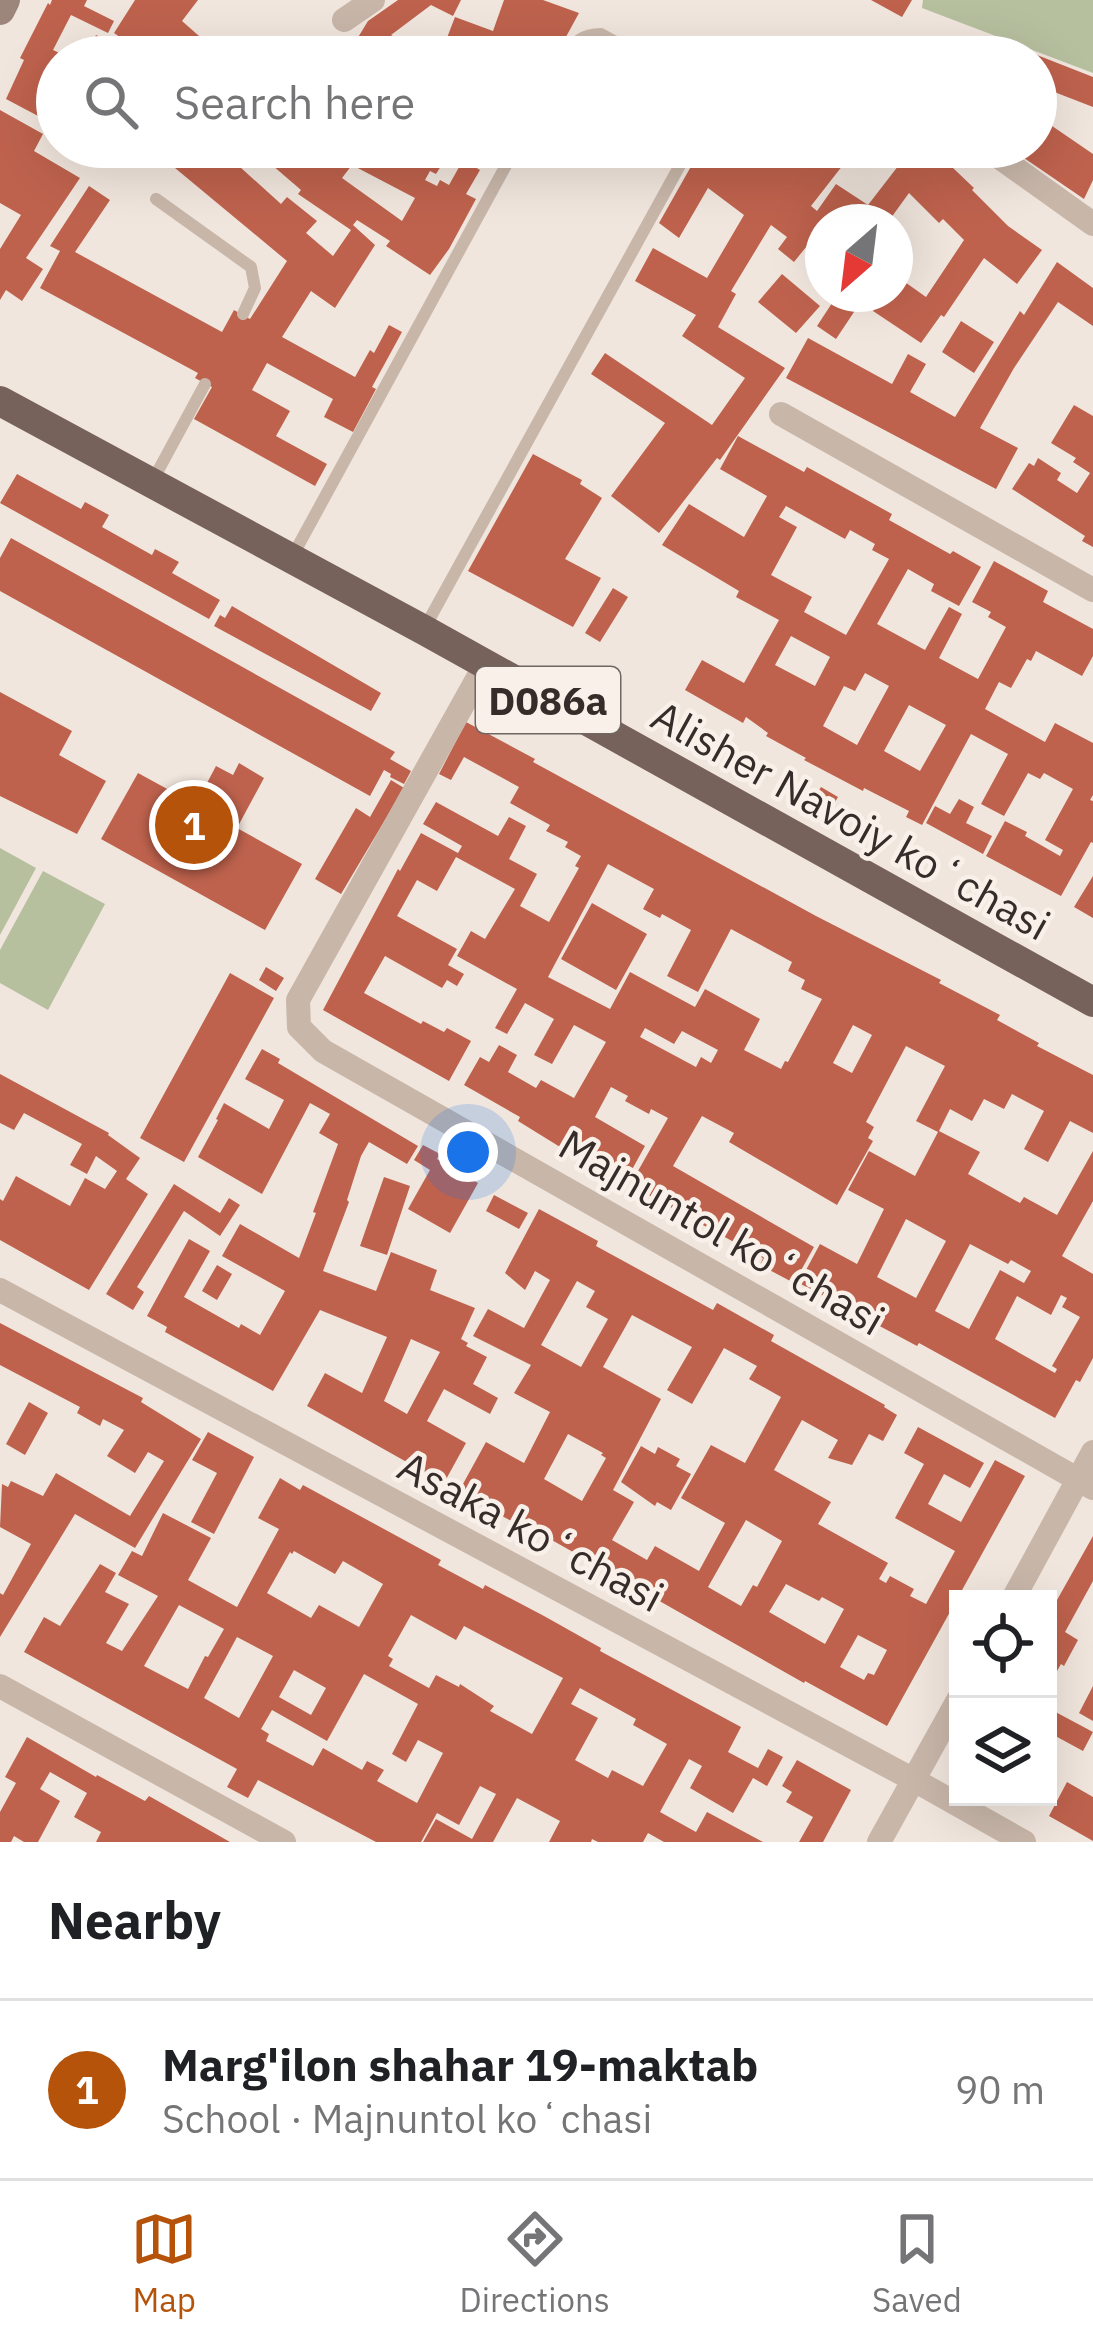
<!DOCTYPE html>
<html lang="en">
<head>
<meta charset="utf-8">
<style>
	:root { --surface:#fff; --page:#f2f2f2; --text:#202124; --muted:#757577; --line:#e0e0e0; --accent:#b45309 }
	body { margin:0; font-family:"IBM Plex Sans",sans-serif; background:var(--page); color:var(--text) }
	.controls { position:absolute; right:36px; bottom:36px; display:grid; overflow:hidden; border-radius:0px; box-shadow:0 12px 48px #0002 }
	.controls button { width:108px; height:108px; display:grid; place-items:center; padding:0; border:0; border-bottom:3px solid var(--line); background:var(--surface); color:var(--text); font:60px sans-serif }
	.compass { position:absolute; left:805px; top:204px; width:108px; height:108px; border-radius:50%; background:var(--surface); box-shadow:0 12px 48px #0002; rotate:208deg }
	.you { position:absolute; left:468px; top:1152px; width:42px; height:42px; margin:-30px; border:9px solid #fff; border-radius:50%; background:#1a73e8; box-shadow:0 0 0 18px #1a73e833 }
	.badge { display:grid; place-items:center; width:78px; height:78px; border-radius:50%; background:var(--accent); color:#fff; font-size:39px; font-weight:700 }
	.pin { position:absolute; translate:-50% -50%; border:6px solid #fff; box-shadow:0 3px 12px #0006 }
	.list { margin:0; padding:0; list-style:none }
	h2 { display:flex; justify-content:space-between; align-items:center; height:156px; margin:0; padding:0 48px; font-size:51px }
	h2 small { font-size:39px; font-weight:400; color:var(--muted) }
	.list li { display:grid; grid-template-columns:78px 1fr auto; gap:36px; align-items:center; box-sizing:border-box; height:180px; padding:0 48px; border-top:3px solid var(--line) }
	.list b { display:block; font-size:45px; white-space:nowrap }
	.list p { margin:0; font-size:39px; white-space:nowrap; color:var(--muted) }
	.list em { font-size:39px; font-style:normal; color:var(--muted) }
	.icon { flex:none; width:66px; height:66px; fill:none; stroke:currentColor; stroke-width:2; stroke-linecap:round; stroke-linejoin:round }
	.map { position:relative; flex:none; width:1093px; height:1842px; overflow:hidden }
	.search { position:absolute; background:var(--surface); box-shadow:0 12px 48px #0002; left:36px; right:36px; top:36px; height:132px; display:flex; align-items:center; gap:30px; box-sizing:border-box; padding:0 42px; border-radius:66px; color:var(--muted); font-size:45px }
	.sheet { height:336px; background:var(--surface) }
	nav { display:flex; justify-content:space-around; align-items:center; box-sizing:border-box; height:168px; border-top:3px solid var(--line); background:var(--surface); font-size:33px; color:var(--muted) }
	nav a { display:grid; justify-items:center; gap:6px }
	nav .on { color:var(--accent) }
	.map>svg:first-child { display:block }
</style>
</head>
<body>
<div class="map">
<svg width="1093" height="1842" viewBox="0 0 1093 1842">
	<rect width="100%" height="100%" fill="#f1e6dd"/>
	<!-- green -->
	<path fill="#b6bf9e" d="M923,0h170v73l-171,-65z
		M0,848l36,20 -36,67z
		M43,871l62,33 -57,106 -48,-27v-33z"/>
	<!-- building -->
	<path fill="#be624d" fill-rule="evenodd" d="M52,0h35l-3,6 30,15 -6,12 -37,-18 -18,35 15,7h-11v69l-51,-27 18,-39 -4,-2 28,-55 2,2z
		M135,0h63l-16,21 25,22 3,-2 16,16h-63l-22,-18 -6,9 -21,-15z
		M398,0h63l-8,16 -22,-11 -40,30 40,22h-72l8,-13 -10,-5 11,-18z
		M504,0h39l36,13 -24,44 -13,-4 -2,4h-67l-28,-14 10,-26 38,14z
		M871,0h41l-10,17z
		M96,35l36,17 -3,5h-45z
		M994,38l99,39v30l-49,-19 2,-7 -10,-5v-19h-55z
		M293,41l12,16h-32z
		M0,110l43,24 -9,17 46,27 -54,80 17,11 -21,32 -16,-11 -6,10v-51l21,-34 -21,-12z
		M1036,115l57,39v26l-9,19 -76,-52h28z
		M194,147h24l63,57 6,-7 30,24 -11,12 27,23 18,-26 -53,-36 3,-4 -50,-43h202l-17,27 -6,-3 -5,9 12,6 3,-6 9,5 14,-25 17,10 -14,24 10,5 -27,50 -19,26 -44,-29 4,-5 -33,-21 -4,5 22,20 -40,63 -24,-17 -29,46 73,40 15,-27 4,3 15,-28 13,7 -30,55 4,2 -23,43 -29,-15 9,-18 -66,-36 -15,27 38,21 -14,25 51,28 -12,22 -121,-67 18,-32 -17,-9 3,-5 -158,-85 20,-37 -10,-5 39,-60 21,14 -35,52 147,80 12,-22 16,9 37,-58 -112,-93zM352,165l63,33 -13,23 -60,-43z
		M479,147h26l-10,19 -20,-11z
		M702,147h81l5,4 3,-4h66l-46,59 6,5 19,-27 32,21 34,-44 -17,-14h46l43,41 -2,2 36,36 34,24 -25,34 -33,-26 -40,59 -3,-2 -20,28 -48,-32 3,-5 -12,-9 -28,42 -19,-13 21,-32h57v-19l31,22 38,-57 -21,-21 -4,4 -30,-30 -21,29h-65v20l-8,-6 -21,26 -16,-13 9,-12 -16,-12 -40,66 5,3 -18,33 67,41 -65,92 -3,-2 -58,75 -48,-37 54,-73 -74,-49 14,-21 107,72 33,-47 -63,-42 14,-21 -61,-34 18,-33 54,30 37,-63 -36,-27 -29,50 -20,-15z
		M1057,262l36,26v38l-35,-24 -44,66 -34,60 38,20 -22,41 -210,-111 22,-40 84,46 16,-30 18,10 -16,28 45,25 65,-106 4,4z
		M782,274l38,32 -24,27 -38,-31z
		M961,321l33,21 -20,31 -32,-21z
		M1074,405l19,11v131l-11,-6 3,-5 -73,-47 17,-26 5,3 4,-8 23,15 -4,7 20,13 13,-20 -17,-11 3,-4 -25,-15z
		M738,436l66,36 3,-5 85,47 -3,6 61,34 3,-3 28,16 -22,39 -28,-15 3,-7 -26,-15 -31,55 48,26 24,-43 13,7 -23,44 39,21 28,-52 -18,-10 3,-5 -19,-10 22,-41 54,30 -5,11 50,27v27l-11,20 -46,-25 -5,10 -4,-2 -16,29 -12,-6 -14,27 60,33 10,-19 38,20v52l-3,5 3,1v42l-2,-1 -30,54 -75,-40 19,-35 22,11 -2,4 35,20 3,-6 -18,-10 28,-51 -29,-16 -4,6 -12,-6 -24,43 -23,-12 27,-50 -37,-20 -49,91 -16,-8 3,-6 -45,-23 -1,3 -59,-31 2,-2 -40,-22 2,-3 -22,-16 -3,6 -58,-33 17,-30 42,23 35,-63 -43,-23 3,-6 -77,-46 27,-41 55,33 23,-41 -47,-27zM786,506l59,33 5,-9 25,14 -3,6 17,9 -43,76 -42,-23 8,-15 -41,-22 26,-48 -18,-10zM791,636l39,21 -15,29 -40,-21zM865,673l24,13 -32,59 -34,-19 21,-40 11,5zM909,705l37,20 -26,46 -36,-20z
		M533,454l49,26 -2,4 22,14 -37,61 36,19 -28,49 -105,-56z
		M17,474l64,35 4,-7 24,13 -7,12 50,28 3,-6 24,13 -7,11 48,27 -11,19 -209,-116z
		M11,538l384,214 -5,7 21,12 -7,13 -14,-7 1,-3 -7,-4 -14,26 -370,-205v-33z
		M613,588l15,9 -28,45 -15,-9z
		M232,606l149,87 -10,18 -157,-85 6,-11 5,3z
		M0,692l72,39 -13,24 47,26 -29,53 -77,-38z
		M466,722l69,37 -2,3 283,154 125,64 -2,3 61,32 -3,5 42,23 -2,3 56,29v58l-23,-12 -22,41 -24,-13 20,-38 -32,-17 -8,15 -20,-10 -12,22 -22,-12 -11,22 41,21 -12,22 52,29 4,-6 33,18 36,-64v50l-31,55 31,18v84l-13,24 -4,-2 -21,38 -136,-75 -2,3 -118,-63 21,-39 37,20 27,-55 -36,-19 21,-39 46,25 23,-44 -22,-11 29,-55 -39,-20 -40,76 8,5 -6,11 5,3 -36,64 -108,-63 5,-9 -32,-17 -29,50 141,81 -20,36 -34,-18 3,-7 -133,-73 38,-67 -17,-9 -2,5 -24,-13 3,-5 -17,-9 -16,30 50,29 -21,38 -51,-29 -55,-34 2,-4 -56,-32 16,-28 9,5 10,-17 18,10 -9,17 28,16 5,-8 33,18 32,-56 -32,-17 -22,39 -18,-9 20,-36 -29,-16 -18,31 -12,-6 22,-39 -60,-33 14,-25 14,8 30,-50 -59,-32 -19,34 -20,-11 -20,36 60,33 -9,16 16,9 -7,12 -10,-6 -5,8 -57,-32 -21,37 57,31 2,-3 21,11 3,-4 24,13 -22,40 -126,-71 75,-141 2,2 21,-38 37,20 4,-7 -39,-22 13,-22 62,34 11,-19 17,9 -17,33 28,15 -17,32 29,16 30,-54 -4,-2 6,-10 -16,-9 3,-5 -22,-11 4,-6 -40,-22 9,-16 -55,-30 -13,23 -12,-6zM608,864l46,25 -11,20 17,9 2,-4 29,16 -24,46 31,16 33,-63 61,33 -4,9 17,9 -4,9 21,10 -34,63 -3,-1 -4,8 -37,-19 16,-31 -55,-30 -10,18 -65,-35 -20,37 -62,-32zM853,1025l19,10 -20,38 -19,-10zM645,1028l29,16 8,-13 36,19 -7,13 -10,-6 -5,10 -56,-30zM906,1219l40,22 -30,57 -39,-21zM970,1244l38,20 3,-4 20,11 -7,12 -24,-13 -31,59 -34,-18zM1061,1295l6,3 -5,9 18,10 -28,49 5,3 -2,4 -60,-34 22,-43 34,19z
		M239,763l25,15 -27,50 65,36 -37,66 -164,-91 37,-66 73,40 12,-21 -16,-9 9,-17 17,9z
		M391,780l13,8 -63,106 -26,-15 41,-71 14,9z
		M821,787l17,10 -7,12 -17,-10z
		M959,799l15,8 -8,16 26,13 -9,18 -57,-31 9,-17 15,8z
		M1093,876v42l-19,-11z
		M592,903l55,31 -31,56 -55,-31z
		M266,967l18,11 -8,13 -17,-11z
		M230,973l44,25 -90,164 -44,-24z
		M262,1049l18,10 -2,4 140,83 -11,18 -38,-22 -8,14 -14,44 2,2 -26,69 53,20 15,-39 46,18 -7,20 45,18 -14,31 7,4 -2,3 21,11 -14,27 25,14 -8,16 -46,-25 -17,32 39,22 -22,40 -137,-77 18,-33 37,20 25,-56 -67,-27 -47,81 -108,-59 2,-5 -20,-11 42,-77 21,12 -26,46 55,31 2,-4 19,11 25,-44 -63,-35 18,-32 59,34 17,-45 -3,-1 25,-68 -19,-11 11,-19 -20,-11 -48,91 -64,-37 20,-37 -2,-1 8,-16 45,26 15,-29 -39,-21zM411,1339l29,13 -33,62 -23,-13z
		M0,1074l109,59 -1,2 32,23 -14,21 22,15 -59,96 -89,-50v-41l3,2 13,-25 54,30 15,-28 20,11 12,-18 -21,-15 -9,18 -17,-9 12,-21 -58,-31 -10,17 -14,-7z
		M423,1145l17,9 -3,5 41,24 -28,50 -42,-24 22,-39 -16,-10z
		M384,1177l26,9 -23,69 -27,-9z
		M174,1184l46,29 9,-15 11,7 -20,31 -36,-25 -47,76 7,5 -11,18 -27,-16z
		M494,1195l34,18 -9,16 -33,-18z
		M539,1209l59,32 -2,5 117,64 4,-7 57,32 -3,6 114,64 -1,2 13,8 -14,26 -14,-7 -17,31 -24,-7 10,-18 -36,-20 -28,50 57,32 -13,22 70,39 -9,16 7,4 4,-7 24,13 -4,7 16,8 29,-53 -60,-33 29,-54 -20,-11 14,-26 66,36 -14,25 -26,-14 -16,30 33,18 34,-62 30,16 -138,250 -82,-45 -1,2 -284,-161 -1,3 -61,-32 28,-51 38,21 26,-51 -36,-19 17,-28 -58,-29 15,-27 36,19 26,-48 -15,-9 -10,19 -20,-17zM577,1281l18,10 -9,16 22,12 -27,48 -40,-22zM632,1315l60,32 -25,43 25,14 32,-56 33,18 -8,13 32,18 -36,66 -34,-18 -30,53 44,25 -26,48 -44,-25 -8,14 -35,-20 22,-38 -21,-12 48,-91 -58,-32zM568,1434l35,19 -2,2 5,3 -24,43 -38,-22zM746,1520l36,21 -25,46 -4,-2 -12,21 -33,-19zM786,1584l33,17 3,-4 22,12 -19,35 -56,-32zM858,1635l29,15 -13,25 -6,-2 -4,7 -24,-13z
		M217,1265l15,9 -15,26 -15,-9z
		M0,1323l143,75 -2,4 60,37 -66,109 -60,-34 -75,123v-44l3,2 28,-51 -31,-17 2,-43 6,3 3,-6 32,15 13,-23 74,43 34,-55 -16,-9 -13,21 -28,-17 17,-26 -21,-11 -3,7 -23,-13 3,-6 -80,-42z
		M29,1402l19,11 -23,42 -19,-11z
		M208,1432l46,25 -40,77 -23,-12 26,-49 -25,-13z
		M641,1446l14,8 3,-7 22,12 -4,7 15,8 -20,36 -14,-8 -2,4 -34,-24z
		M280,1478l20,12 3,-5 138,75 -3,5 45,24 2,-4 59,31 57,32 -1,3 141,76 -13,25 30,16 10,-19 15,8 -16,29 -14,-8 -20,35 -43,-25 12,-22 -13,-7 -29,53 36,20 11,-20 56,30h-99l-16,-9 -5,9h-45l-6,-3 -1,3h-42l11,-21 -43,-23 -24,44h-70l13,-23 36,20 24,-45 -16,-8 -21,39 -22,-12 -16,29h-45l-118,-62 -10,18 -21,-11 10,-18 -213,-117 20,-35 16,9 40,-62 16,9 -11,19 24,12 -23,39 16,8 36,-55 -40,-21 14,-24 10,5 21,-43 48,25 -23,42 49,27 42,-78 -21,-11zM294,1551l41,23 8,-13 40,23 -24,43 -40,-22 -8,13 -44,-25 23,-41 2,2zM179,1605l45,24 -16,28 -3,-1 -17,33 -44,-23zM411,1615l45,25 8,-14 99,52 -31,56 -42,-23 4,-5 -34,-22 -1,3 -23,-12 -7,13 -40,-22 4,-7 -5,-3zM237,1637l36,19 -34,62 -35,-20zM294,1670l32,18 -15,27 -32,-18zM364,1674l54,30 -26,50 14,8 12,-22 25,13 -26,50 -40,-22 7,-11 -17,-9 -5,9 -39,-22 -10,18 -47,-25 3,-7 -8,-5 11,-19 55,31zM580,1688l56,31 -3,6 34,19 -24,42 -31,-16 -4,8 -33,-18 23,-42 -27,-14z
		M1093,1536v45l-28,51 13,8 -14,26 -3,-2 -13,23v-71z
		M1093,1686v35l-14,-8z
		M1048,1708l45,24 -10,19 -35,-19z
		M27,1737l69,40 1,-2 48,26 4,-5 81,46h-134l5,-10 -27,-15 13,-24 -37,-21 -10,17 20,12 -22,41h-14l-10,-6 -3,6h-11v-30l16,-29 -11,-6z
		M797,1760l54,30 -28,52h-24l14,-25 -27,-15 6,-10 -10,-6z
		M1067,1782l26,15v44l-44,-25z"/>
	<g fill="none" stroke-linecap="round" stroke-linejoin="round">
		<!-- lane -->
		<path stroke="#c8b6a9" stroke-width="12" d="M565,57c8,-15 18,-23 36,-23l42,23
			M156,199l95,68 4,21 -12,26
			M152,482l53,-98
			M292,557l224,-410
			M424,629l266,-482"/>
		<!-- street -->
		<path stroke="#c8b6a9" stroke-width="24" d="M344,20l29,-20
			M985,147l108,77
			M781,414l312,176
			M485,665l-187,335 1,27 24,24 770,437
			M0,1290l914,490 110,62
			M1013,1599l80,-147
			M0,1686l284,156
			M879,1842l79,-142"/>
		<!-- secondary -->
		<path stroke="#9c857b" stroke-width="30" d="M0,10l5,-10"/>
		<!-- primary -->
		<path stroke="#77625b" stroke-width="30" d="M0,401l424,229 669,372"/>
	</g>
	<g text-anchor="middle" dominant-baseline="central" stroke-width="9" stroke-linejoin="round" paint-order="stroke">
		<!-- shield labels -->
		<rect fill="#f8f0e9" stroke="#706763" stroke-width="3" x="476" y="667" width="144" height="66" rx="9"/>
		<g font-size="39" font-weight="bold" fill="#362c29">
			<text x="548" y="700">D086a</text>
		</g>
		<!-- street labels -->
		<g font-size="42" fill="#362c29" stroke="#f8f0e9">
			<text transform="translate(851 820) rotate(29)">Alisher Navoiy koʻchasi</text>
			<text transform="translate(722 1232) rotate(30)">Majnuntol koʻchasi</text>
			<text transform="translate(531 1531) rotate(28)">Asaka koʻchasi</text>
		</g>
	</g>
</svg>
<div class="controls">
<button><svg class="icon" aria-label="locate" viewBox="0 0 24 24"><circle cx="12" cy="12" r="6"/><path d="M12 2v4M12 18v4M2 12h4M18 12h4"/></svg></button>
<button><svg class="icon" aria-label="layers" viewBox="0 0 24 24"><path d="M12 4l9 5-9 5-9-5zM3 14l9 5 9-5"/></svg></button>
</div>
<svg class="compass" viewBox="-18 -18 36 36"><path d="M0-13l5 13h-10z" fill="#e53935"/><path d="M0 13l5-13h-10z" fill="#757577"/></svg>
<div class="you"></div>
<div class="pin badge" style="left:194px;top:825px">1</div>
<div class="search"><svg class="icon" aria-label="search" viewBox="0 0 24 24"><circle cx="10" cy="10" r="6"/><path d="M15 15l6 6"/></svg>Search here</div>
</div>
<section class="sheet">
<h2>Nearby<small></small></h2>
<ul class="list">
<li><span class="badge">1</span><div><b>Marg'ilon shahar 19-maktab</b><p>School · Majnuntol koʻchasi</p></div><em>90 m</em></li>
</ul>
</section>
<nav>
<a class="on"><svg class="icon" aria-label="map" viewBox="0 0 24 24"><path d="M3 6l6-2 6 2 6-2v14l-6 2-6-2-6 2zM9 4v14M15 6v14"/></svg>Map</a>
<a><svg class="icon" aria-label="directions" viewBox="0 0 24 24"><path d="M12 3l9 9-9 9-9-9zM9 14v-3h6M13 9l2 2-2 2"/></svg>Directions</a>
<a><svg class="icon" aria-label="saved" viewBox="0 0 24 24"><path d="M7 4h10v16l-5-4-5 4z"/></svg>Saved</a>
</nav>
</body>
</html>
